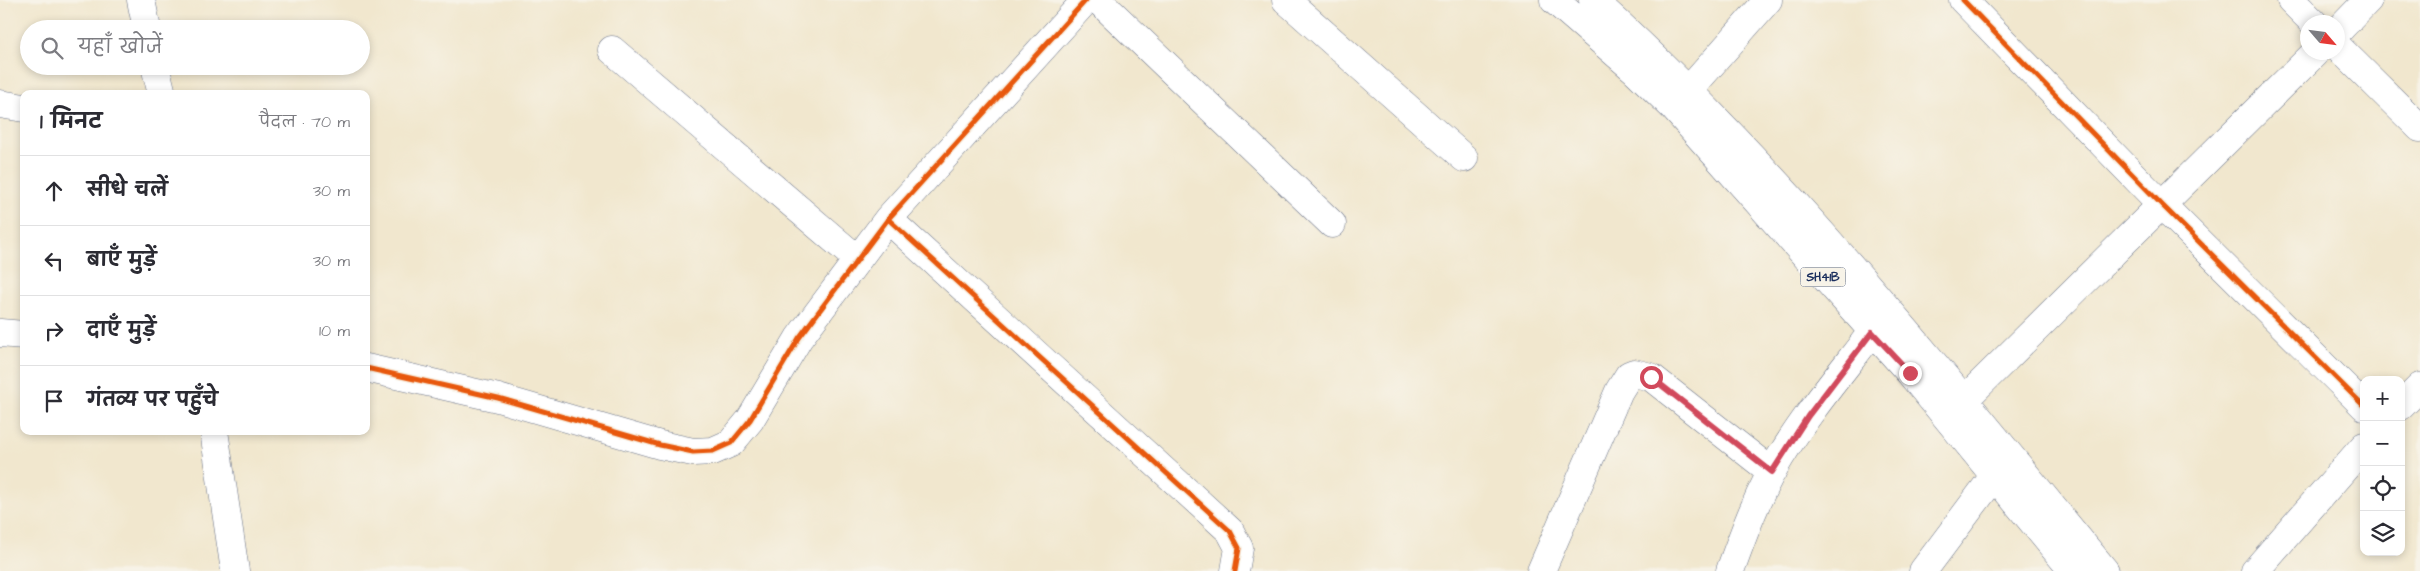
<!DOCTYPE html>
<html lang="hi">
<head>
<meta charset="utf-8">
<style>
	:root { --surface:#fff; --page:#f2f2f3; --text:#2b2b33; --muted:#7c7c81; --line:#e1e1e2 }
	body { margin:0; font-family:"Architects Daughter","Playpen Sans Deva",sans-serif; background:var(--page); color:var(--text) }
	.controls { position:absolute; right:15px; bottom:15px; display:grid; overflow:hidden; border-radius:10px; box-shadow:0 2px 8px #0003 }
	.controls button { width:45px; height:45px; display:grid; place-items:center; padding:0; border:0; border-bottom:1px solid var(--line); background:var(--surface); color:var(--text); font:25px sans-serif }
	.compass { position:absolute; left:2300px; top:15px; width:45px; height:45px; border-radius:50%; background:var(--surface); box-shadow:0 2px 8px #0003; rotate:118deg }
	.stop { position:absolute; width:15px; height:15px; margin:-11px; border:4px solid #d1495b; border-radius:50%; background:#fff }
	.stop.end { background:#d1495b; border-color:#fff; box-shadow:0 1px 5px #0008 }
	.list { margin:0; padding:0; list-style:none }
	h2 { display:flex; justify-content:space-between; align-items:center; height:65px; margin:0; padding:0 20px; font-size:21px }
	h2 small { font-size:16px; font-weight:400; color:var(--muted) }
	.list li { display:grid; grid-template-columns:32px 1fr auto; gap:15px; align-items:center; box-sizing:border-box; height:70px; padding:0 20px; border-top:1px solid var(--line) }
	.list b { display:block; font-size:19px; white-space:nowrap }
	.list em { font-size:16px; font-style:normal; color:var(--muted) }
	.icon { flex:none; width:28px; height:28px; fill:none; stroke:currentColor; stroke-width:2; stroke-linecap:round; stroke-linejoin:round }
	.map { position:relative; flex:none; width:2420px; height:571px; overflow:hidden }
	.search { position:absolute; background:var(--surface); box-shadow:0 2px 8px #0003; left:20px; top:20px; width:350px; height:55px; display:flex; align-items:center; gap:12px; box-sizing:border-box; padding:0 18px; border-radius:28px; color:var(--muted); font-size:19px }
	.panel { position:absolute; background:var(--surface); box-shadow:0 2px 8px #0003; left:20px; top:90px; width:350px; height:345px; border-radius:10px }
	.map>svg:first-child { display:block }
</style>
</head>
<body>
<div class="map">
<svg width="2420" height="571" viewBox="0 0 2420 571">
	<rect width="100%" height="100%" fill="#f7f3e8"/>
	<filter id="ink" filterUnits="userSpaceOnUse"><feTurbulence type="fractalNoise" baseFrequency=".02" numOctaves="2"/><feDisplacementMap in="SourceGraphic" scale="10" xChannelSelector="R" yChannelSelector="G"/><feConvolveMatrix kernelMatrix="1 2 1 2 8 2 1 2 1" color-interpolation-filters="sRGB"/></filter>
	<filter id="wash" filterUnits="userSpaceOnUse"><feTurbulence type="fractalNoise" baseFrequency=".0096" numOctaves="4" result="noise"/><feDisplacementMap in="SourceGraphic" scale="20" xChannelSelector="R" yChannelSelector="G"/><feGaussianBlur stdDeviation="1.12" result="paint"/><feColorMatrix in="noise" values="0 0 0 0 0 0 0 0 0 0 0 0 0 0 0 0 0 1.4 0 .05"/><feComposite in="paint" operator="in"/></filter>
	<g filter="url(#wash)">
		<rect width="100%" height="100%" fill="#f1e7ce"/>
	</g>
	<g filter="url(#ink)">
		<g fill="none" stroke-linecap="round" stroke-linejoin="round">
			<defs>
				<path id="minor" d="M141,0l6,29
					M1098,0l234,224
					M1286,0l178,158
					M1963,0l200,206 201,200
					M2291,0l22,22
					M2338,31l30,-31
					M2338,47l82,81
					M612,50l245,209
					M155,66l7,28
					M1688,91l80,-91
					M0,104l24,4
					M888,219l342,312 9,17 -4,23
					M0,333l24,2
					M366,368l132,30 162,47 33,7 20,-1 18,-8 19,-23 49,-82 89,-119 198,-219
					M1964,400l352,-348
					M2401,406l19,-19
					M214,431l21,140
					M1541,571l78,-180 10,-16 5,-2 17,4 121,95
					M1730,571c14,-39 29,-80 51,-115 27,-44 60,-83 91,-124
					M1923,571l72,-96
					M2255,571l109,-125"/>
				<path id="primary" d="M1554,0l82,71 37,36 237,266 163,198
					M1593,0c191,172 349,374 512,571"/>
			</defs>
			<!-- minor casing -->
			<use href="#minor" stroke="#666f85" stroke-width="29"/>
			<!-- primary casing -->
			<use href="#primary" stroke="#666f85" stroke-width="29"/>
			<!-- minor -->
			<use href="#minor" stroke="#fff" stroke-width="28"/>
			<!-- primary -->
			<use href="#primary" stroke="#fff" stroke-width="28"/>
			<defs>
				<path id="cycleway" d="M1963,0l200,206 201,200
					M888,219l342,312 9,17 -4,23
					M366,368l132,30 162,47 33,7 20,-1 18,-8 19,-23 49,-82 89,-119 198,-219"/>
			</defs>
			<!-- cycleway casing -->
			<use href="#cycleway" stroke="#f7f3e8" stroke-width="8"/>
			<!-- cycleway -->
			<use href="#cycleway" stroke="#e8590c" stroke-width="5"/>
		</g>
	</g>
	<g fill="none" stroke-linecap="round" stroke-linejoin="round" filter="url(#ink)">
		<!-- route -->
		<path stroke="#d1495b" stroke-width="6" d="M1651,377l121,95 36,-56 64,-84 38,41"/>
	</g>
	<g text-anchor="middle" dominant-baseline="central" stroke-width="4.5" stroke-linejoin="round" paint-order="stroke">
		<!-- shield labels -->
		<rect fill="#f7f3e8" stroke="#5d6a87" stroke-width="1" x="1800.5" y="267.5" width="45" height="19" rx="4"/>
		<g font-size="12" font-weight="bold" fill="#1b2f5e">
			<text x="1823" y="277">SH41B</text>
		</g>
	</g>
</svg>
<div class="controls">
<button>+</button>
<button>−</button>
<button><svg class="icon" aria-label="locate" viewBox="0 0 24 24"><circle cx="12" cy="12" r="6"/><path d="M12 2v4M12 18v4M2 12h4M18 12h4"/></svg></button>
<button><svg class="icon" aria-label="layers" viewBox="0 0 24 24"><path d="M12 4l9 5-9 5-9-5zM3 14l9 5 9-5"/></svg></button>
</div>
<svg class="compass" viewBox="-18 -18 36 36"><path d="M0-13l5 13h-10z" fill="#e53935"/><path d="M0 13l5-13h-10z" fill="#7c7c81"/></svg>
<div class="stop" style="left:1651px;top:377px"></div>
<div class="stop end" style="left:1910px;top:373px"></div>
<div class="search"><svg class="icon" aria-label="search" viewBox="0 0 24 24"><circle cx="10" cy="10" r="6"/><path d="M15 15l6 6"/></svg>यहाँ खोजें</div>
<section class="panel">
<h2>1 मिनट<small>पैदल · 70 m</small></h2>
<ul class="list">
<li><svg class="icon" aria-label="ahead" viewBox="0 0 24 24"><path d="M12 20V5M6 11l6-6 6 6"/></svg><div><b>सीधे चलें</b></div><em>30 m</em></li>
<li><svg class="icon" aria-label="left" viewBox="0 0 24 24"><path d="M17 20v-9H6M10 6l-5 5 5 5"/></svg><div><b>बाएँ मुड़ें</b></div><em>30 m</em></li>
<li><svg class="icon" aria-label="right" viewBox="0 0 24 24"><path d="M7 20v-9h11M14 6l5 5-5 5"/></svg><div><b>दाएँ मुड़ें</b></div><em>10 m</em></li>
<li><svg class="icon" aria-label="arrive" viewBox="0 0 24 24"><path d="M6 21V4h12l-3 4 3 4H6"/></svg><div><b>गंतव्य पर पहुँचे</b></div></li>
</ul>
</section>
</div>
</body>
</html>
